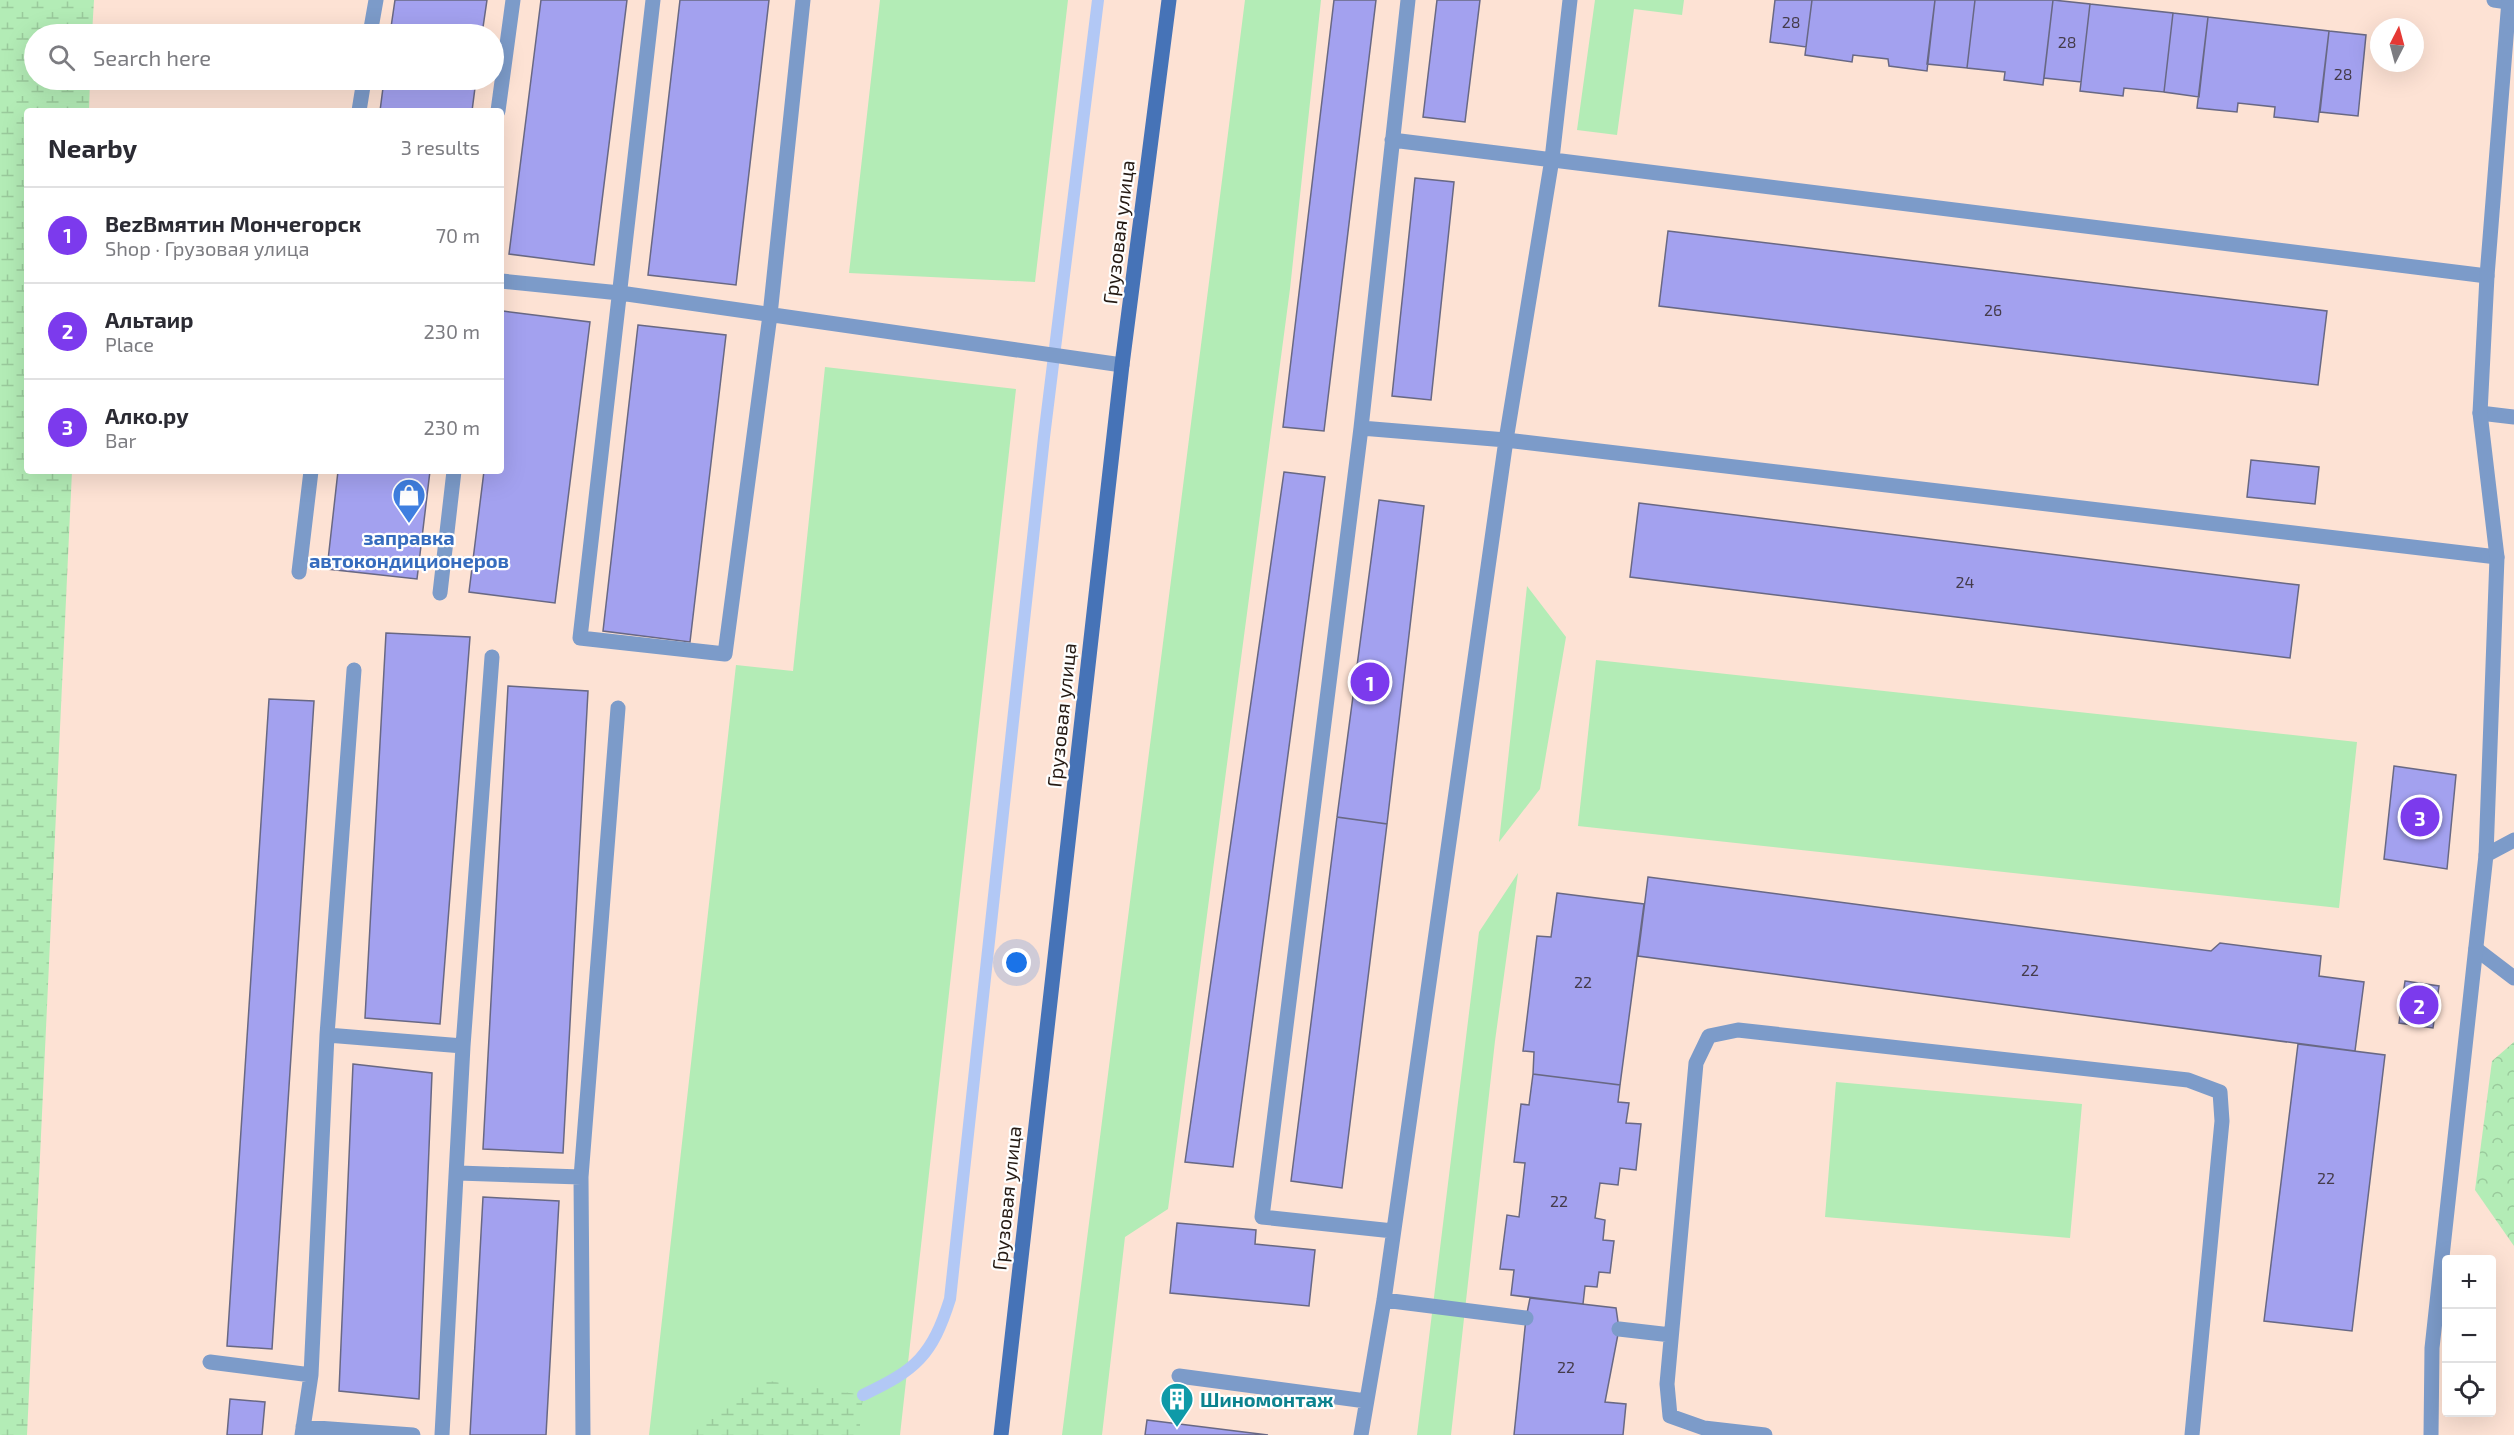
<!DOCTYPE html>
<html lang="en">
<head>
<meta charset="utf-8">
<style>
	:root { --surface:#fff; --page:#f7f7f7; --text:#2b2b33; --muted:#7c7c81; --line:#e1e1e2; --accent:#7c3aed }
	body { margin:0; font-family:"Exo 2",sans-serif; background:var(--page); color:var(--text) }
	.controls { position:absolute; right:18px; bottom:18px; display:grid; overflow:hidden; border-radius:6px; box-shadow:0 6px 24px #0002 }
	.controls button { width:54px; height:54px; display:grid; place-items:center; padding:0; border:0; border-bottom:2px solid var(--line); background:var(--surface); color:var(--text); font:30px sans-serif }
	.compass { position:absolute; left:2370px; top:18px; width:54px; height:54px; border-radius:50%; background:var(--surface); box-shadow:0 6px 24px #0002; rotate:6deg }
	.you { position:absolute; left:1017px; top:963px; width:21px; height:21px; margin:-15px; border:4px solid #fff; border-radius:50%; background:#1a73e8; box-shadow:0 0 0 9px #1a73e833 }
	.badge { display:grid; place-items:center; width:39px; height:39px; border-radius:50%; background:var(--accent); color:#fff; font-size:20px; font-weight:700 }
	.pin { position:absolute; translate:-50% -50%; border:3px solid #fff; box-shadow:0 2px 6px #0006 }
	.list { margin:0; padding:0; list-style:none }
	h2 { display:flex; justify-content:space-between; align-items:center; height:78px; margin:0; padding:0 24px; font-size:26px }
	h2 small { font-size:20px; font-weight:400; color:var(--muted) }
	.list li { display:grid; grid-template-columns:39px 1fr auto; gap:18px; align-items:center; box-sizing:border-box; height:96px; padding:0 24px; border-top:2px solid var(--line) }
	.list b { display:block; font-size:22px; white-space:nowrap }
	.list p { margin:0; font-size:20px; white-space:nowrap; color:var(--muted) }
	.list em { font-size:20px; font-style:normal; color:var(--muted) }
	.icon { flex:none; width:33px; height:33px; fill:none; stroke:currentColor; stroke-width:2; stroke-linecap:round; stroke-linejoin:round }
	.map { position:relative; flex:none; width:2514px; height:1435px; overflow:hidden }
	.search { position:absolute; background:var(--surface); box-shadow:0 6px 24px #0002; left:24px; top:24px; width:480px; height:66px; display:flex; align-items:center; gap:15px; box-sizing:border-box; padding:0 21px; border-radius:33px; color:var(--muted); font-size:22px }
	.panel { position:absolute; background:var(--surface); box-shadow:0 6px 24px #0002; left:24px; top:108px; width:480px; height:366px; border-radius:6px }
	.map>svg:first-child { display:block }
</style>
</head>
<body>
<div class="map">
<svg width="2514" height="1435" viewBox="0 0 2514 1435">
	<defs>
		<pattern id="forest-crowns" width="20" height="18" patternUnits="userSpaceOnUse" patternTransform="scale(1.5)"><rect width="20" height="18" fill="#b3ecb6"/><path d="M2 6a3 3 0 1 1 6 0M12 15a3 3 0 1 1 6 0" fill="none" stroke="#9aca9c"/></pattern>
		<pattern id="wetland-marsh" width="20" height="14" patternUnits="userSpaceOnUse" patternTransform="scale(1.5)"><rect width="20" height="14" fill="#b3ecb6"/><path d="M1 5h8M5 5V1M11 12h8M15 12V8" fill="none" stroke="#9aca9c"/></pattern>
	</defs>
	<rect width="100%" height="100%" fill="#fde2d4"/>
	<!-- grass -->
	<path fill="#b3ecb6" d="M880,0h188l-33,282 -186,-9z
		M1245,0h76l-31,289 -122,920 -43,28 -23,198h-40z
		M1595,0h89l-2,15 -48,-6 -17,126 -40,-5z
		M825,367l191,22 -116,1046h-251l87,-770 57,6z
		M1527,586l39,51 -26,152 -41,53z
		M1596,660l761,82 -18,166 -761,-82z
		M1518,873l-23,168 -44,394h-34l62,-503z
		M1836,1082l246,22 -12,134 -245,-21z"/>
	<!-- forest -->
	<path fill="url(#forest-crowns)" d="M2514,1042v204l-39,-56 17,-129z"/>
	<!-- wetland -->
	<path fill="url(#wetland-marsh)" d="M0,0h94l-2,34h-58v46h56l-1,31h-62v360h45l-45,964h-27z
		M755,1379l108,16 -4,40h-169v-5z"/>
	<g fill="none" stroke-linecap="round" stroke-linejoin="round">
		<!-- stream -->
		<path stroke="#b2c8f5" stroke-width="12" d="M863,1395c53,-25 69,-39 87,-96l94,-862 54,-437"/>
	</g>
	<!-- building -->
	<path fill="#a3a1ef" stroke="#686884" stroke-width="1.5" d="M395,0h92l-5,34h-92z
		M541,0h86l-33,265 -85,-11z
		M680,0h89l-33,285 -88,-10z
		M1334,0h42l-52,431 -41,-4z
		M1437,0h43l-15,122 -42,-5z
		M1775,0h37l-6,47 -36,-5z
		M1812,0h123l-8,71 -38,-5 -1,-7 -35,-4 -1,7 -47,-7z
		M1935,0h40l-8,68 -40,-4z
		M1975,0h78l-10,85 -39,-5 1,-8 -38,-4z
		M2053,0l37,4 -9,78 -37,-4z
		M2090,4l83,9 -9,79 -40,-4 -1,8 -43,-5z
		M2173,13l35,4 -9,80 -35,-5z
		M2208,17l121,14 -11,91 -44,-5 1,-10 -37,-4 -1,9 -40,-4z
		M2329,31l37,4 -8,81 -38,-4z
		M384,80h92l-4,31h-92z
		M1415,178l39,4 -23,218 -39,-4z
		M1668,231l659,80 -9,74 -659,-79z
		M503,311l87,11 -35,281 -86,-11 15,-121h17v-141z
		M638,325l88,10 -36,307 -87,-11z
		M2251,460l68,7 -4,37 -68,-7z
		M338,471h92l-13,108 -90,-10z
		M1284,472l41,5 -92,690 -48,-5z
		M1379,500l45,6 -37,318 -50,-7z
		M1639,503l660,82 -9,73 -660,-81z
		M386,633l84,4 -30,387 -75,-6z
		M508,686l80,5 -25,462 -80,-4z
		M269,699l45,2 -42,648 -45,-3z
		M2394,766l62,9 -9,94 -63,-10z
		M1337,817l50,7 -45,364 -51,-7z
		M1648,877l563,74 9,-8 101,13 -2,20 45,6 -9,69 -717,-95z
		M1557,893l87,11 -24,181 -87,-11 1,-22 -11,-1 14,-115 14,1z
		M2405,981l34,5 -6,42 -34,-5z
		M2298,1044l87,11 -33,276 -88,-10z
		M353,1064l79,9 -13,326 -80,-8z
		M1533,1074l87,11 -2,17 11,1 -3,20 15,1 -5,46 -16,-2 -2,17 -18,-2 -5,35 10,2 -2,20 11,1 -4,32 -11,-1 -2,15 -12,-1 -2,18 -72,-9 3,-25 -14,-1 7,-54 12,2 6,-54 -11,-1 7,-58 8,1z
		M483,1197l76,4 -13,234h-76z
		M1177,1223l79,7 -1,14 60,6 -6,56 -139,-13z
		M1530,1298l86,10 3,21 -14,73 21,2 -3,31h-109l12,-117z
		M230,1399l35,3 -3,33h-35z
		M1147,1420l121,15h-123z"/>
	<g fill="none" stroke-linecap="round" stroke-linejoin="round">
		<!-- lane -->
		<path stroke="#7c9bc9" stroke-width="15" d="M653,0l-73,638 145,16 45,-339 33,-315
			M2494,0l14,2
			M370,34l6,-34
			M359,111l5,-31
			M498,111l15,-111
			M1392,140l1095,136
			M501,281l119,12 502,72
			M2480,413l34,4
			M1361,428l145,12 991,117
			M299,572l12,-101
			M440,593l14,-122
			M2486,855l28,-15
			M2476,949l38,29
			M327,1035l136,11
			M458,1173l123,4
			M1393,1231l-131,-14 99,-789 47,-428
			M1384,1300l142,18
			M1619,1329l52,6
			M210,1362l101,13
			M1179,1376l187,25
			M303,1427l110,8
			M302,1435l9,-60 16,-340 27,-365
			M442,1435l21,-389 29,-389
			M583,1435l-2,-258 37,-469
			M1361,1435l23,-135 122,-860 46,-281 18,-159
			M1765,1435l-61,-7 -34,-12 -3,-32 29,-321 13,-27 29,-6 450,50 32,12 2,29 -30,314"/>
		<!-- street -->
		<path stroke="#7c9bc9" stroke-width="15" d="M2431,1435l1,-87 54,-493 11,-298 -17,-144 7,-137 22,-276"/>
		<!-- secondary -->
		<path stroke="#4673b7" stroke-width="15" d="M1001,1435l121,-1070 47,-365"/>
	</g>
	<!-- icons -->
	<defs>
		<symbol id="shop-pin" viewBox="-11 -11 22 30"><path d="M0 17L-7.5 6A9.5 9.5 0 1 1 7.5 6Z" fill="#3f7fe0" stroke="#fff"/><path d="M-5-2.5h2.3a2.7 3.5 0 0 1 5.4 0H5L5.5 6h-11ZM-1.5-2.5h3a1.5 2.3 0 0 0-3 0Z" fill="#fff"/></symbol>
		<symbol id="building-pin" viewBox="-11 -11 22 30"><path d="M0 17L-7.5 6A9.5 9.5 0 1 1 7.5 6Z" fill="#0f9aa8" stroke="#fff"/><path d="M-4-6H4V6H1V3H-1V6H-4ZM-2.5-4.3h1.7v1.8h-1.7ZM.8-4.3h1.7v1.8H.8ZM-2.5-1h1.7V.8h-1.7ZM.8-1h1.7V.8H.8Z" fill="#fff"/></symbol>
	</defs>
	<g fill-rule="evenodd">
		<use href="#shop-pin" x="390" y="476" width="38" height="52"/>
		<use href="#building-pin" x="1158" y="1380" width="38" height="52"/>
	</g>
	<g text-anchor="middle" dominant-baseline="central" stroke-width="4.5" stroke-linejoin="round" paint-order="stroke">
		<!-- number labels -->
		<g font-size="16" fill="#453c4b">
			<text x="1791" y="21">28</text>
			<text x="2067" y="41">28</text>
			<text x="2343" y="73">28</text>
			<text x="1993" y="309">26</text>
			<text x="1965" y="581">24</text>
			<text x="2030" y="969">22</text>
			<text x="1583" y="981">22</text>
			<text x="2326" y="1177">22</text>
			<text x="1559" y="1200">22</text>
			<text x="1566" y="1366">22</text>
		</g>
		<!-- street labels -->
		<g font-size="20" fill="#261b14" stroke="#fff">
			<text transform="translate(1118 232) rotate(-83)">Грузовая улица</text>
			<text transform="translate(1061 715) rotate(-84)">Грузовая улица</text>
			<text transform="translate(1006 1198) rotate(-84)">Грузовая улица</text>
		</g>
		<!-- shop labels -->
		<g font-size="20" font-weight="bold" fill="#366cbe" stroke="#fff">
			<text x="409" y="537">заправка<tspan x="409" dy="23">автокондиционеров</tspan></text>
		</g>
		<!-- culture labels -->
		<g font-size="20" font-weight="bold" fill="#0d838f" stroke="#fff" text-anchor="start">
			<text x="1200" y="1399">Шиномонтаж</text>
		</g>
	</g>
</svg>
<div class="controls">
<button>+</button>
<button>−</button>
<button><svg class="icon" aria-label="locate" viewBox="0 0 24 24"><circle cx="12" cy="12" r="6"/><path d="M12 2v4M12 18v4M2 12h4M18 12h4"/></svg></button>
</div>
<svg class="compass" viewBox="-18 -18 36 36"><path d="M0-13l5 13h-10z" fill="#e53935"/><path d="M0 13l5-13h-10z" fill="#7c7c81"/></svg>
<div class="you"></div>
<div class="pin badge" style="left:1370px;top:682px">1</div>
<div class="pin badge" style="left:2419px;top:1005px">2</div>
<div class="pin badge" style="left:2420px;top:817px">3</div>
<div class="search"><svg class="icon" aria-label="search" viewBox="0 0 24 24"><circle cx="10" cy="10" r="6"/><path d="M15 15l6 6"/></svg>Search here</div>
<section class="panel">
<h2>Nearby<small>3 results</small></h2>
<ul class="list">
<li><span class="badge">1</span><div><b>BezВмятин Мончегорск</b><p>Shop · Грузовая улица</p></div><em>70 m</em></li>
<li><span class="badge">2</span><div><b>Альтаир</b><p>Place</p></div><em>230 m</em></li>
<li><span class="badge">3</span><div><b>Алко.ру</b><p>Bar</p></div><em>230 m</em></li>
</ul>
</section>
</div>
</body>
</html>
